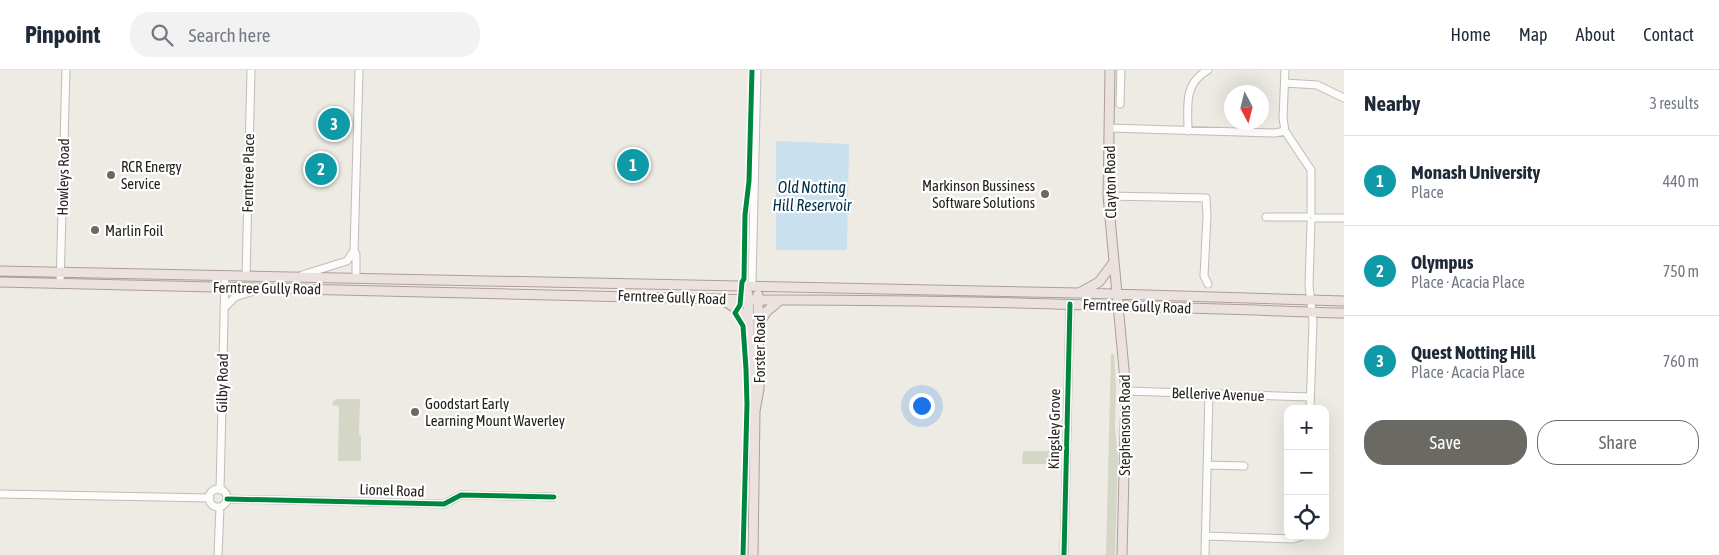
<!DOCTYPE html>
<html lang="en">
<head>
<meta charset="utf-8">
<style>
	:root { --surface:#fff; --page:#f2f2f3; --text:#1f2937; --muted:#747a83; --line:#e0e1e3; --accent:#6b6963 }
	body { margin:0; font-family:"Asap Condensed",sans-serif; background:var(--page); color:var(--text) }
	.controls { position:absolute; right:15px; bottom:15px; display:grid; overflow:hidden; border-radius:10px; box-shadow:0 5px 20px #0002 }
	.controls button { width:45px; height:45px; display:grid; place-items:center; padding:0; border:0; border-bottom:1px solid var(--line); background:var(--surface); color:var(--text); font:25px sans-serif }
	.compass { position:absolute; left:1224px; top:15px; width:45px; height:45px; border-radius:50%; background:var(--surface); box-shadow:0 5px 20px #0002; rotate:173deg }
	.you { position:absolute; left:921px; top:335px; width:18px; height:18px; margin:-12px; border:4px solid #fff; border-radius:50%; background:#1a73e8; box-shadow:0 0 0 8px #1a73e833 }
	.badge { display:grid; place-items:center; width:32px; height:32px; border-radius:50%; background:var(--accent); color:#fff; font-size:16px; font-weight:700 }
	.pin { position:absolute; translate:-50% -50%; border:2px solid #fff; box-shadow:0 1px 5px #0006 }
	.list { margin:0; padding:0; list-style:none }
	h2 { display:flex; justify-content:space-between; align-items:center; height:65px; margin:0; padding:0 20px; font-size:21px }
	h2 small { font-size:16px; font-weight:400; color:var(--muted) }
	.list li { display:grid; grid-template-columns:32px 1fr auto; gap:15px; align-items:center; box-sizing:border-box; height:90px; padding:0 20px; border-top:1px solid var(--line) }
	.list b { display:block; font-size:19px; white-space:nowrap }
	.list p { margin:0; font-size:16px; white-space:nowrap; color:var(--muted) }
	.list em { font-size:16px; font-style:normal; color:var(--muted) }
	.actions { display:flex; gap:10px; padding:15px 20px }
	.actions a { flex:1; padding:11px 0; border:1px solid var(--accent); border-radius:20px; text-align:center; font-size:18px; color:var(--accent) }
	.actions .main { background:var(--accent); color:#fff }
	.icon { flex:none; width:28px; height:28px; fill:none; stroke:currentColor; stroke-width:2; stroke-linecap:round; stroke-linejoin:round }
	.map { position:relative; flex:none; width:1344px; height:485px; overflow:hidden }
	header { display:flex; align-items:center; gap:30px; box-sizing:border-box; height:70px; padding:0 25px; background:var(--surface); border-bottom:1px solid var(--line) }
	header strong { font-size:24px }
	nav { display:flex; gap:28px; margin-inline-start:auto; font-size:18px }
	.search { width:350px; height:45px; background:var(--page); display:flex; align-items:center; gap:12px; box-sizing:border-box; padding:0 18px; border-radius:20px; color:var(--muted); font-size:19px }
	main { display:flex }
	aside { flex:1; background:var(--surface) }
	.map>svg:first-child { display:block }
</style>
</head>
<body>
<header>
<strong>Pinpoint</strong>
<div class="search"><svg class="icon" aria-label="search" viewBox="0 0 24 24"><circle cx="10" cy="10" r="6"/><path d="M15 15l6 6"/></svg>Search here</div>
<nav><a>Home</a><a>Map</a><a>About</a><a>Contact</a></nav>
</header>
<main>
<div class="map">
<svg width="1344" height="485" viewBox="0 0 1344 485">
	<rect width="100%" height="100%" fill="#edebe4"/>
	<!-- green -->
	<path fill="#d4d6c6" d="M1111,284h3l2,31 -1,44 3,27 -3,99h-9z
		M338,329h22l-1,36 2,1v25h-23l1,-55 -7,-1 1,-4z
		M1059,379l-1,18 -2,-3h-34l1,-13h33z"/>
	<!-- water -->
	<path fill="#c9e0ee" d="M776,71l73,3 -2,106h-71z"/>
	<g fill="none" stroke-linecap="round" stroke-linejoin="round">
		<defs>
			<path id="minor" d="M1285,0l-2,48 2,13 26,39v44
				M1285,13l32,2 27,13
				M1120,34l1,-34
				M1109,58l166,5 10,-2
				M1188,61c0,-25 -5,-47 20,-61
				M1108,126l98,2 1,18 -3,60 4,8
				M1266,147h41
				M1315,148h29
				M302,205l45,-14 7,-10
				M246,206l5,-206
				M356,208v-24l-2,-3 5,-181
				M60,214l6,-214
				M748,217l4,-5 5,-212
				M224,238l11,-11 19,-6
				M1126,321l184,6
				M1310,339l3,-87 -4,-37 2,-63
				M1207,395l37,1
				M209 428a9 9 0 1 1 18 0a9 9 0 1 1-18 0Z
				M220,420l5,-215
				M0,424l210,4
				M227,429l217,5 17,-9 93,2
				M1205,466l88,3 10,-3
				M218,485l2,-48
				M1064,485l6,-251
				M1205,485l4,-161"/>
			<path id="major" d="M1110,0l-2,126 18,195 -4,164
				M0,201l1079,22 265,8
				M0,212l758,18c196,-1 391,7 586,13
				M1079,223l20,-11 15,-20
				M748,224l3,99 4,15
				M723,230l14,9 12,11
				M759,254l7,-12 14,-12
				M753,485l2,-144 4,-22 -1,-94"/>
		</defs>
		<!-- minor casing -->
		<use href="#minor" stroke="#bfbdb7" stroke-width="9"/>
		<!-- major casing -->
		<use href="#major" stroke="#ae9d97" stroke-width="11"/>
		<!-- minor -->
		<use href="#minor" stroke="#fcfcfb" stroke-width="7"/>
		<!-- major -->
		<use href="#major" stroke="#ebe2df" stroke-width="9"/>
		<defs>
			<path id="cycleway" d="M227,429l217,5 17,-9 93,2
				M743,485l4,-151 -1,-35 -3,-43 -8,-13 5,-8 2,-23 2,-3 1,-64 4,-34 3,-111
				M1064,485l6,-251"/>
		</defs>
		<!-- cycleway casing -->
		<use href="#cycleway" stroke="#fff" stroke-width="8"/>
		<!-- cycleway -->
		<use href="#cycleway" stroke="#00873e" stroke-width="5"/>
	</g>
	<!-- markers -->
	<g fill="#6b6963" stroke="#fff" stroke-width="2">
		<circle cx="111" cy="105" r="5"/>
		<circle cx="1045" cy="124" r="5"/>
		<circle cx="95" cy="160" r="5"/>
		<circle cx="415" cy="342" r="5"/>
	</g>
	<g text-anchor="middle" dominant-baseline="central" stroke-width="4.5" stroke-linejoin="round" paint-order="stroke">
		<!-- poi labels -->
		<g font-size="15" fill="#25231e" stroke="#fff" text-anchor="start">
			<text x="121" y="96">RCR Energy<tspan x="121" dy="17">Service</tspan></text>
			<text x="1035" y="115" text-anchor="end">Markinson Bussiness<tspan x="1035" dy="17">Software Solutions</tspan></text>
			<text x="105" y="160">Marlin Foil</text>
			<text x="425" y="333">Goodstart Early<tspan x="425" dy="17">Learning Mount Waverley</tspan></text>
		</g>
		<!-- street labels -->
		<g font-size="15" fill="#25231e" stroke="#fff">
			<text transform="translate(248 103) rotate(-89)">Ferntree Place</text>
			<text transform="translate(63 107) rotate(-89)">Howleys Road</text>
			<text transform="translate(1110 112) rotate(-91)">Clayton Road</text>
			<text transform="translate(267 218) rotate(1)">Ferntree Gully Road</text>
			<text transform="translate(672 227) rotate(2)">Ferntree Gully Road</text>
			<text transform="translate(1137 236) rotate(2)">Ferntree Gully Road</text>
			<text transform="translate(759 279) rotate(-90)">Forster Road</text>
			<text transform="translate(222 313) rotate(-89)">Gilby Road</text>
			<text transform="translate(1218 324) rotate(2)">Bellerive Avenue</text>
			<text transform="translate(1124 355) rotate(-90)">Stephensons Road</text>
			<text transform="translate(1054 359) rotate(-89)">Kingsley Grove</text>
			<text transform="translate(392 420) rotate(2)">Lionel Road</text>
		</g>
		<!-- water labels -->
		<g font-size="16" font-style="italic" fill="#012d45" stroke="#fff">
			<text x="812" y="117">Old Notting<tspan x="812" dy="18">Hill Reservoir</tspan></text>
		</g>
	</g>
</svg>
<div class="controls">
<button>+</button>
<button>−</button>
<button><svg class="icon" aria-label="locate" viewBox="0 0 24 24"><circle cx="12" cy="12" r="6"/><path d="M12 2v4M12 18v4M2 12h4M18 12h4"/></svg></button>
</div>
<svg class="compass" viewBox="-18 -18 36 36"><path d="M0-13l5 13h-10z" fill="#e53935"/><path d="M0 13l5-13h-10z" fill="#747a83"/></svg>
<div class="you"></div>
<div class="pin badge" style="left:633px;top:95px;background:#0f9aa8">1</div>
<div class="pin badge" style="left:321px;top:99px;background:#0f9aa8">2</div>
<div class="pin badge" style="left:334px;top:54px;background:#0f9aa8">3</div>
</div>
<aside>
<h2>Nearby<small>3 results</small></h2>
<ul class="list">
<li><span class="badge" style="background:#0f9aa8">1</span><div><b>Monash University</b><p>Place</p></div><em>440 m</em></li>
<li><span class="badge" style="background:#0f9aa8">2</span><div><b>Olympus</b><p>Place · Acacia Place</p></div><em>750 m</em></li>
<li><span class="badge" style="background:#0f9aa8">3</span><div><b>Quest Notting Hill</b><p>Place · Acacia Place</p></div><em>760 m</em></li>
</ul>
<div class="actions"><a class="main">Save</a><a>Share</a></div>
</aside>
</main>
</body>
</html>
